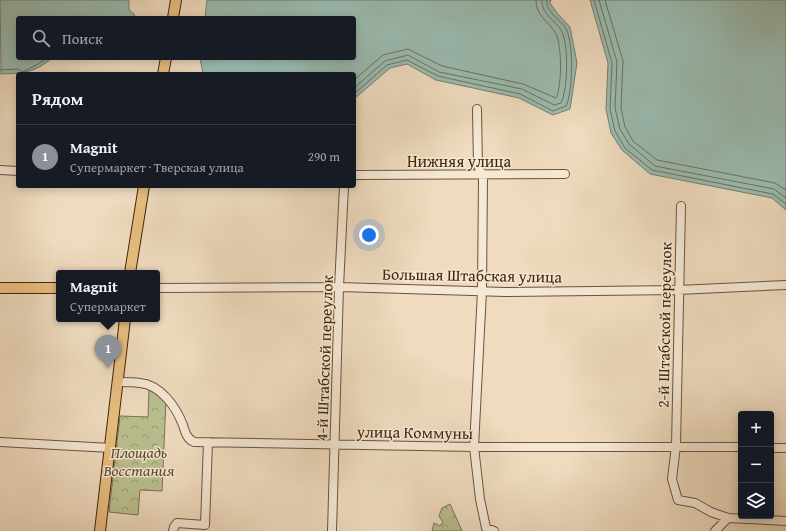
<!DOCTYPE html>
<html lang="ru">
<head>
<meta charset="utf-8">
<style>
	:root { --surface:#171b24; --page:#242831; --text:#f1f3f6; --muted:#9ea1a6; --line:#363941; --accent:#8c9099 }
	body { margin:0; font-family:"Gentium Book Plus",serif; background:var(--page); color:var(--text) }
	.controls { position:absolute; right:12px; bottom:12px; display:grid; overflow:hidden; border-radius:4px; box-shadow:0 2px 10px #0003 }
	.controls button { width:36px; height:36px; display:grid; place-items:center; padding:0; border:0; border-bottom:1px solid var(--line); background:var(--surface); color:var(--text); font:20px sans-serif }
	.you { position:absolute; left:369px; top:235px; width:14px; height:14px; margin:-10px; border:3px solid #fff; border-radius:50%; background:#1a73e8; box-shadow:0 0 0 6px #1a73e833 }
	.badge { display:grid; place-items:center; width:26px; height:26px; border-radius:50%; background:var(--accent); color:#fff; font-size:13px; font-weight:700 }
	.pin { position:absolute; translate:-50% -33px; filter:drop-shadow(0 1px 2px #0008) }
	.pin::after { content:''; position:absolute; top:21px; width:14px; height:12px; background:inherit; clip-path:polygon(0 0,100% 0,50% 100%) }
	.popup { position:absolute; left:56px; top:270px; width:104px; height:52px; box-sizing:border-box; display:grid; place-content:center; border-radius:4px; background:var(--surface); filter:drop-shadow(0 1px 3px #0005); font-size:13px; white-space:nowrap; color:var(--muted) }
	.popup b { font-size:15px; color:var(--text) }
	.popup::after { content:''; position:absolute; left:50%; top:100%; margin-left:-8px; border:8px solid transparent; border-top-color:var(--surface) }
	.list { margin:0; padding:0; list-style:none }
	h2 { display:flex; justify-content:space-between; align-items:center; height:52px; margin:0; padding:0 16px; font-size:17px }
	h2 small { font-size:13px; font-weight:400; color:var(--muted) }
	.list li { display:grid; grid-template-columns:26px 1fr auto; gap:12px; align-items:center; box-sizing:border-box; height:64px; padding:0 16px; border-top:1px solid var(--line) }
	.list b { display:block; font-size:15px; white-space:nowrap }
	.list p { margin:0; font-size:13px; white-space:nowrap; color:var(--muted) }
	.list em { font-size:13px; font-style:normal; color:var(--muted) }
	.icon { flex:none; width:22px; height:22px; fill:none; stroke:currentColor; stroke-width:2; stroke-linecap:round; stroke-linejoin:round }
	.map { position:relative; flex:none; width:786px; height:531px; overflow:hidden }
	.search { position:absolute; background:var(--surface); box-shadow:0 2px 10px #0003; left:16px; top:16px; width:340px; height:44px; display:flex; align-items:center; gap:10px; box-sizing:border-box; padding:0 14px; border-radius:4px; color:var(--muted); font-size:15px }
	.panel { position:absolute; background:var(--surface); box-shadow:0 2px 10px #0003; left:16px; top:72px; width:340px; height:116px; border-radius:4px }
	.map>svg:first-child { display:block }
</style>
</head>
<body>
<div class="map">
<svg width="786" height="531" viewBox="0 0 786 531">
	<defs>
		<pattern id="forest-crowns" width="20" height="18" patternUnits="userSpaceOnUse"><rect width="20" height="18" fill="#bac091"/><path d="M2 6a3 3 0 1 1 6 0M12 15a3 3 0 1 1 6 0" fill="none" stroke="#999c75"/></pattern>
	</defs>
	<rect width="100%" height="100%" fill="#efdbbf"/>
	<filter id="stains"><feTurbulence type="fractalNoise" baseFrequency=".005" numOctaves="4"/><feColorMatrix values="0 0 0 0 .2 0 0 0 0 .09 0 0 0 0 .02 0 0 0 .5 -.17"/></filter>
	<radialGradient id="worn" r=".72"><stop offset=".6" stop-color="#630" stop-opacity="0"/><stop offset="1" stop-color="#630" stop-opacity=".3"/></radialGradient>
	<!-- forest -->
	<path fill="url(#forest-crowns)" stroke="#7e724f" d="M149,389l17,11 -4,91 -22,-1 -2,25 -29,-3 11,-96 28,1z
		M450,504l12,27h-30l2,-8 6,3 3,-4 -4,-6 3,-8z"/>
	<!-- water -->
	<path fill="#9abbb0" stroke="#777f6f" d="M0,0h129v10l5,4 1,4h-117v40h34c-18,15 -28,15 -51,16z
		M207,0h344l-1,3 7,10 13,14 7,36 -7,46 -17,6 -34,-17 -83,-18 -29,-16 -17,4 -36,31v-25h-151l-3,-16h154v-40h-149z
		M590,0h196v210l-14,-12 -122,-24 -28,-24 -11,-17 -5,-24 2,-46z"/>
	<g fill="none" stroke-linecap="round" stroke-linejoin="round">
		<!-- shore -->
		<path stroke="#6e705e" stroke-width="1" d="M594,0l18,63 -2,46 5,22 10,17 27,22 121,24 13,10
			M599,0l18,62 -2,46 5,21 9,15 26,22 119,23 12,9
			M605,0l18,61 -2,47 4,19 8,14 24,19 118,23 11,7
			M0,70l18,-1 5,3 15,-8 8,-6
			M354,80l29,-25 25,-6 34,17 81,18 33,14c6,-12 6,-52 0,-64 -6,-12 -21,-18 -20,-34
			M354,88l31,-27 23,-6 31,17 83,17 32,16 7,-2c7,-13 8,-61 0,-73 -6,-10 -20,-16 -19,-30
			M354,94l33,-29 20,-5 31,16 82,18 33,17 13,-5c7,-13 8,-66 -1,-79 -6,-8 -20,-16 -18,-27"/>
		<defs>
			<path id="minor" d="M477,109l1,57 5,10 -1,115 -8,156 6,52 6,29 8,3
				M0,170l18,1
				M354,175l211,-1
				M681,206l-5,240 -4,33 6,21 17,3 16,9 17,6 58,3
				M157,288l182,-1 166,5 173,-2 108,-5
				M118,382c8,0 15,0 22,1 21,2 36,24 43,42 2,7 4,14 11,17l280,5h267
				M0,442l111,6
				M771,448h15
				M173,531l1,-4 3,-4 28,2 3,-83
				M332,531l7,-244 5,-101
				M715,531l13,-13"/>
			<path id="major" d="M173,18l3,-18
				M163,74l3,-16
				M130,273l14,-87
				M0,288h59
				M100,531l25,-212"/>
		</defs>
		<!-- minor casing -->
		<use href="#minor" stroke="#6d523a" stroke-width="10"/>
		<!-- major casing -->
		<use href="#major" stroke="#42250d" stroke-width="12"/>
		<!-- minor -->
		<use href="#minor" stroke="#f5e8d5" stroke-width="8"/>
		<!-- major -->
		<use href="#major" stroke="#e8be80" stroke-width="10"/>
	</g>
	<g text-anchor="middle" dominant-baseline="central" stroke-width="3" stroke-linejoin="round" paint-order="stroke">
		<!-- street labels -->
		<g font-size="16" fill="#42250d" stroke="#f5e8d5">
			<text x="459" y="161">Нижняя улица</text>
			<text transform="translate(472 275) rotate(1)">Большая Штабская улица</text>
			<text transform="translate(664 325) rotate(-89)">2-й Штабской переулок</text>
			<text transform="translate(324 358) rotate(-88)">4-й Штабской переулок</text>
			<text transform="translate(415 432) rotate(1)">улица Коммуны</text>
		</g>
		<!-- park labels -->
		<g font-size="16" font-style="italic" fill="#604c2e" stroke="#f5e8d5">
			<text x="139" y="452">Площадь<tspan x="139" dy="18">Восстания</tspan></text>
		</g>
	</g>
	<rect width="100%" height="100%" filter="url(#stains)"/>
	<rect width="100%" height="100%" fill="url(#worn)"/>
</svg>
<div class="controls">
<button>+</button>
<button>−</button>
<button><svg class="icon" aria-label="layers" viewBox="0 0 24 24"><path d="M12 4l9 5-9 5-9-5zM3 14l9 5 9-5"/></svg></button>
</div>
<div class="you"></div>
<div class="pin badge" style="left:108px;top:368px">1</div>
<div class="popup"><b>Magnit</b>Супермаркет</div>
<div class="search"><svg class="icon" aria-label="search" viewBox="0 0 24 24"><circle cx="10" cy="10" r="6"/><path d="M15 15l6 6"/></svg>Поиск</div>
<section class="panel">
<h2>Рядом<small></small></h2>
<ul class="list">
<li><span class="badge">1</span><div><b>Magnit</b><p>Супермаркет · Тверская улица</p></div><em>290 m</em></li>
</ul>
</section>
</div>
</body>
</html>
